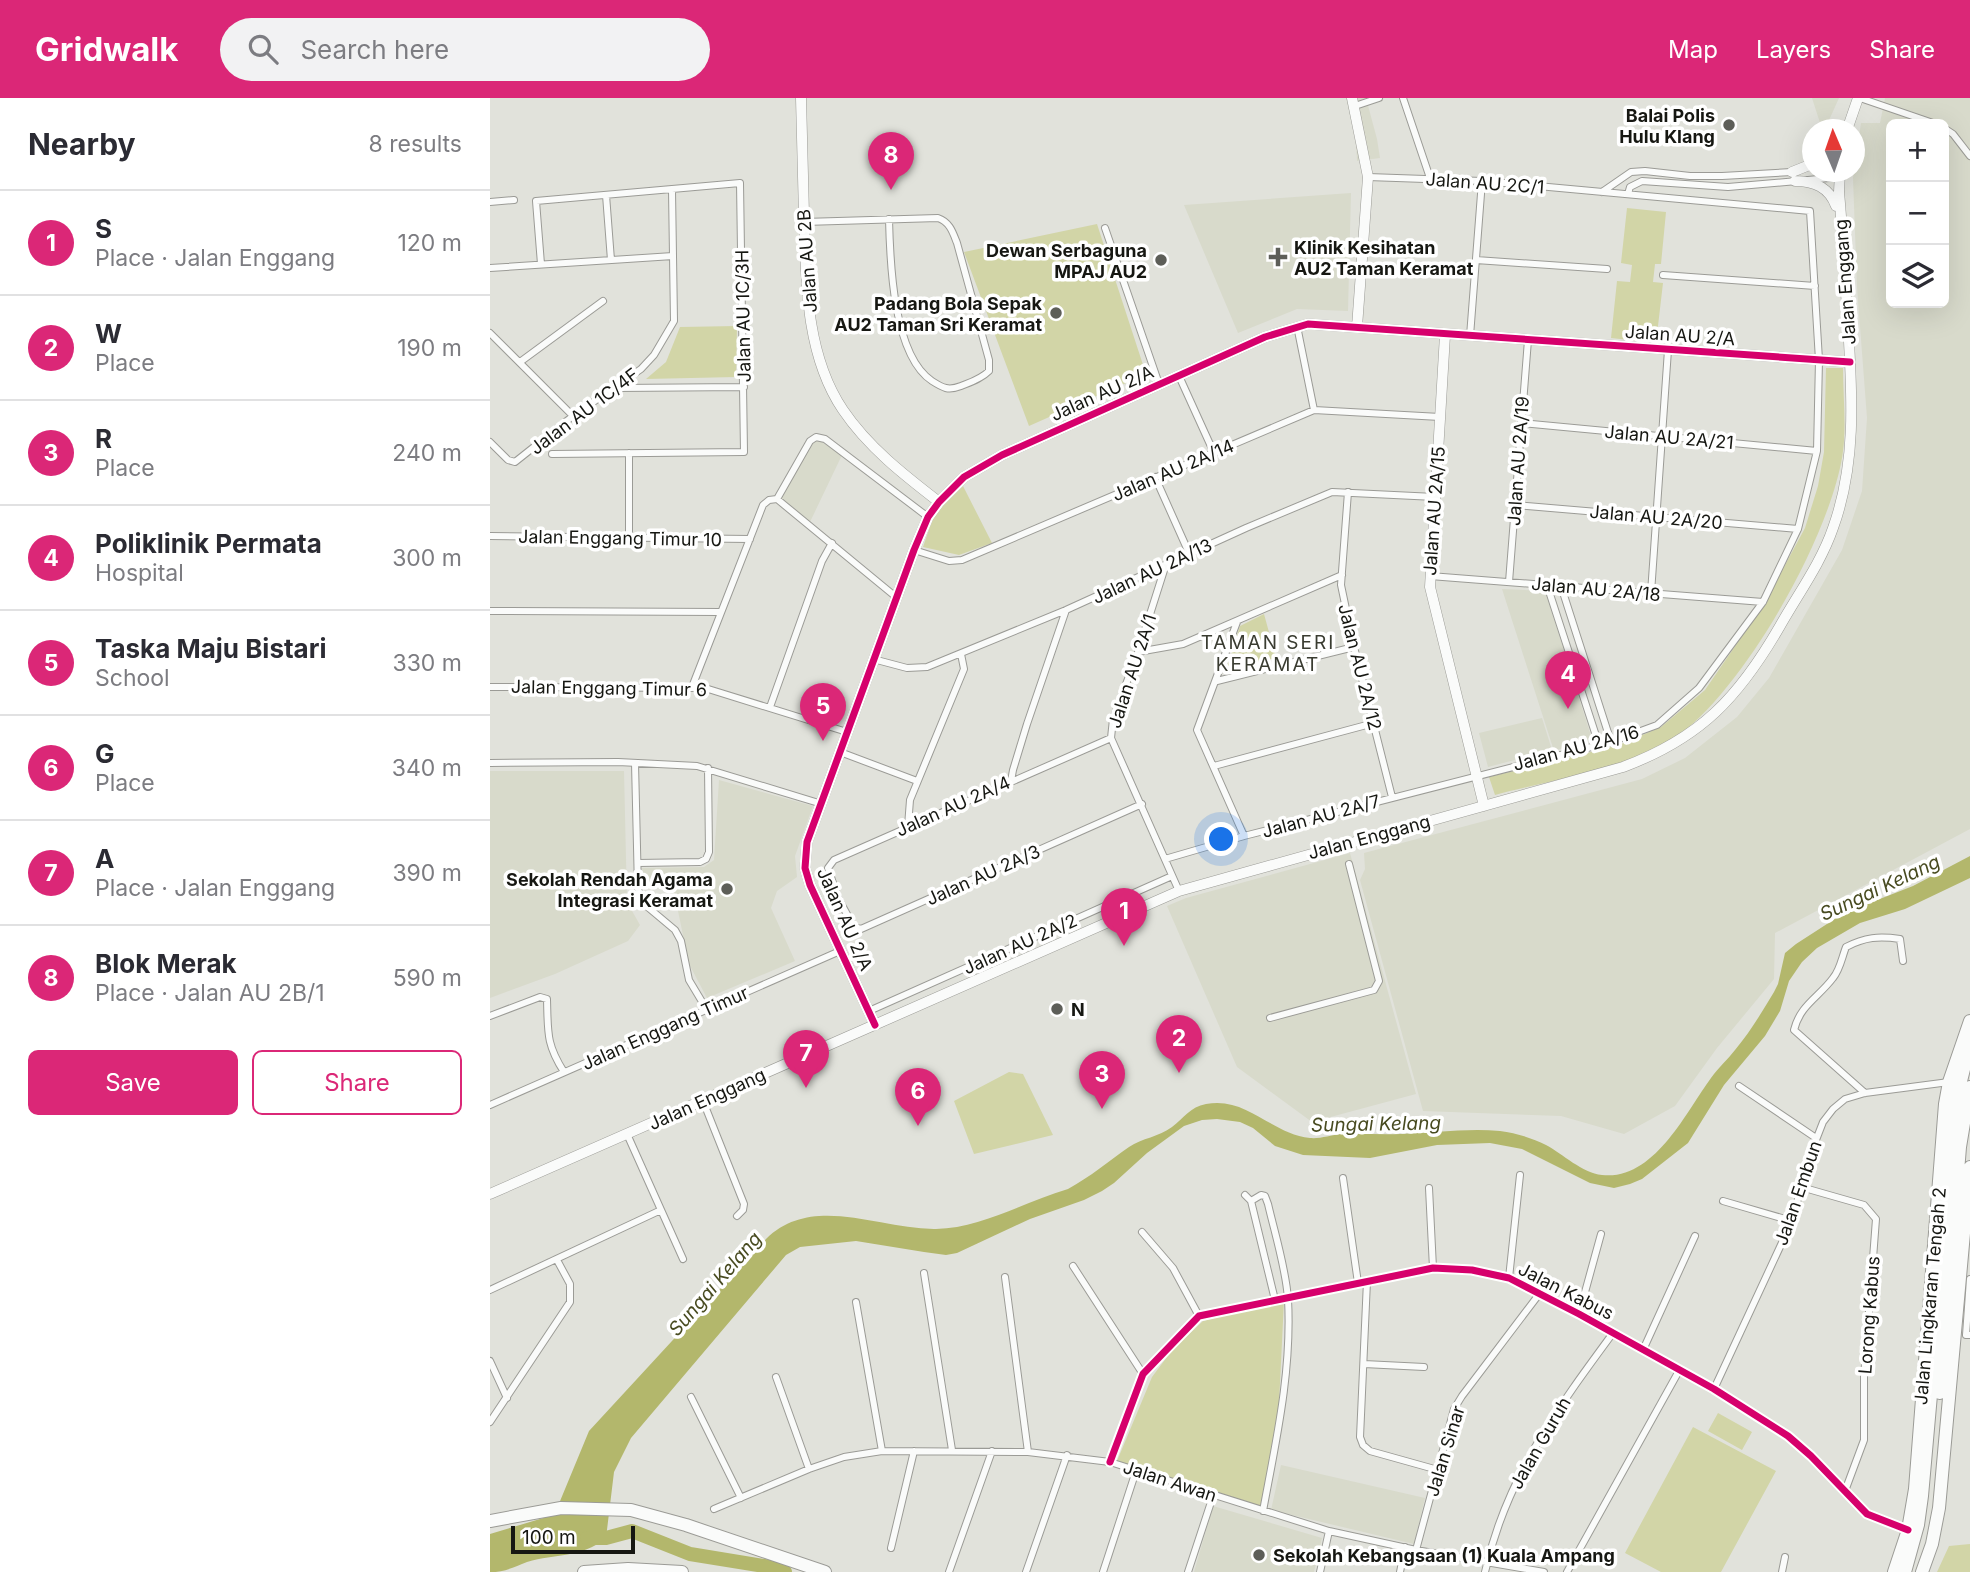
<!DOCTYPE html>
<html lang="en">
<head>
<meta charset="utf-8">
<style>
	:root { --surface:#fff; --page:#f2f2f3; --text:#2b2b33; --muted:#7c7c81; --line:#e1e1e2; --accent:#db2777 }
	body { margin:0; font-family:Inter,sans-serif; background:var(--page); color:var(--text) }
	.controls { position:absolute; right:21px; top:21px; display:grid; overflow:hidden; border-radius:10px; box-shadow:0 7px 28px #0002 }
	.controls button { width:63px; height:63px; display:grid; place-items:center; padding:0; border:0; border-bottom:2px solid var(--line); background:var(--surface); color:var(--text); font:35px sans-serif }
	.compass { position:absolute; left:1312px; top:21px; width:63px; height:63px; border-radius:50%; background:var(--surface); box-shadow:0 7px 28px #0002; rotate:358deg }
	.scale { position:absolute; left:21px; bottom:18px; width:124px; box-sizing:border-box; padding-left:7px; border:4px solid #161712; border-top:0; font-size:19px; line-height:24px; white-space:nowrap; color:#161712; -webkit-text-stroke:5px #fff; paint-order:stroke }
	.you { position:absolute; left:732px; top:742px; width:24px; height:24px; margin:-18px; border:5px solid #fff; border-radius:50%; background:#1a73e8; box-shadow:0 0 0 10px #1a73e833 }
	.badge { display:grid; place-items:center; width:46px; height:46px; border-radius:50%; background:var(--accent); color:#fff; font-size:23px; font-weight:700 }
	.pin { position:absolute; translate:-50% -58px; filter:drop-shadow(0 2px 4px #0008) }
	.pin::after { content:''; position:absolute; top:37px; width:24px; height:21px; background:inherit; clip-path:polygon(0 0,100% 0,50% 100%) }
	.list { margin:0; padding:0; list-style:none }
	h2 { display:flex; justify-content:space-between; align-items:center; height:91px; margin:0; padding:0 28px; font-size:30px }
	h2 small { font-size:23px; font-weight:400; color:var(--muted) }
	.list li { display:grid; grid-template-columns:46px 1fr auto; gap:21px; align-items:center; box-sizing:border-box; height:105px; padding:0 28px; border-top:2px solid var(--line) }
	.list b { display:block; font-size:26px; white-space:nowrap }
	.list p { margin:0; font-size:23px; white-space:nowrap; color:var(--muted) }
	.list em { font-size:23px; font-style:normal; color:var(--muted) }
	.actions { display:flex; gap:14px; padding:21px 28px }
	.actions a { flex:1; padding:16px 0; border:2px solid var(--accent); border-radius:10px; text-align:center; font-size:24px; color:var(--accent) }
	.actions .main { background:var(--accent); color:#fff }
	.icon { flex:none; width:38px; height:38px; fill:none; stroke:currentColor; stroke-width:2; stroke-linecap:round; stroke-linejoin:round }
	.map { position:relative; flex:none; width:1480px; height:1474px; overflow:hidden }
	header { display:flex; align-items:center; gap:42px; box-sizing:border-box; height:98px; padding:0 35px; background:var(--accent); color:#fff }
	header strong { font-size:33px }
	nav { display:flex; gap:38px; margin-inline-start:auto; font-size:24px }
	.search { width:490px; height:63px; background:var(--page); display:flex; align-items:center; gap:18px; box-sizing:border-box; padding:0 24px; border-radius:38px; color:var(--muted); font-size:26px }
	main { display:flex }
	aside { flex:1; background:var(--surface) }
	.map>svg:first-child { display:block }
</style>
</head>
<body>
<header>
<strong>Gridwalk</strong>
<div class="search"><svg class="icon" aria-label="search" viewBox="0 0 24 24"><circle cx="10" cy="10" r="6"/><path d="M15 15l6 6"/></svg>Search here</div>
<nav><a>Map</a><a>Layers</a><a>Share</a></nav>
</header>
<main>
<aside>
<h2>Nearby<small>8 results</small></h2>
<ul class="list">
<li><span class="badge">1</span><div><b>S</b><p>Place · Jalan Enggang</p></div><em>120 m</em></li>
<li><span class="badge">2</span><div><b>W</b><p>Place</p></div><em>190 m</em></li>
<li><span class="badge">3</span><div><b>R</b><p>Place</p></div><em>240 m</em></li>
<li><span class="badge">4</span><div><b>Poliklinik Permata</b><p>Hospital</p></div><em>300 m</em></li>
<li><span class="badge">5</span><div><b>Taska Maju Bistari</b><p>School</p></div><em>330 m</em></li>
<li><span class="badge">6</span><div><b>G</b><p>Place</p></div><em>340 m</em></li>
<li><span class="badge">7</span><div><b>A</b><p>Place · Jalan Enggang</p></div><em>390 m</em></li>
<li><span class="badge">8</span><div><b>Blok Merak</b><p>Place · Jalan AU 2B/1</p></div><em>590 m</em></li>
</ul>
<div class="actions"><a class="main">Save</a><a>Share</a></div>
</aside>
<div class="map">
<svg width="1480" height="1474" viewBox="0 0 1480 1474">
	<rect width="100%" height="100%" fill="#e1e2db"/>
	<!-- built -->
	<path fill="#d8dacb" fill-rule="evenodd" d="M856,0h20l11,41 3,19 -23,3 -1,-22z
		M1322,0h27l-14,31h-3z
		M1395,0h85v731l-195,104 -1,46 -57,69 -42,58 -51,28 -63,-18 -138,-5 -63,-231 5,-11 -1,-16 278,-74 43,-21 52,-41 32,-39 73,-128 20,-59 5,-73 -10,-131 -4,-109 8,-55h19zM1401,26h53v179h-53z
		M861,95l-3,118 -51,-2 -59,24 -54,-128z
		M326,343l6,1 20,13 -32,67 -29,-24 31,-54z
		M1012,491l43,2 47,148 -38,12z
		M1052,620l10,32 -64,17 -9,-34z
		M0,673h134l3,131 13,23 -12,16 -73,33 -65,24z
		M229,682l94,26 -18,50 2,21 -20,14 -6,17 24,53 -88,37 -18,-34 -17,-82 -27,4 -3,-18 62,-1 10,-7z
		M860,755l66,241 -104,28 -75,-55 -70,-161 19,-8z
		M791,1367l144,33 -11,46 -143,-34z
		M723,1408l109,32 -8,34h-120z"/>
	<!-- green -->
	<path fill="#d2d5a7" d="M1137,110l39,4 -5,52h-6l-2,18 10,1 -7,60 -45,-5 6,-57 13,1 2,-17 -11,-2z
		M607,126l49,150 -117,52 -65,-174z
		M247,228l-1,51 -90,2 20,-17 14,-35z
		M1336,270h17c0,29 4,62 -1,90 -14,82 -100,236 -170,282 -45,28 -125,41 -177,55l-6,-18 130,-32 42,-18 44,-37 59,-86 41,-76 13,-42 6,-34z
		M473,388l29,57 -33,12 -36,-8 12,-35z
		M774,516l12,44 -50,13 14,-45z
		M519,974l14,2 30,61 -79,19 -20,-53z
		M794,1202l-5,104 -18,103 -144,-46 35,-84 21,-28 30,-28z
		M1228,1315l34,19 -10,18 -34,-19z
		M1203,1329l83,44 -55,101h-60l-36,-19z
		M1480,1446v28h-33l12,-26z"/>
	<!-- water -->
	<path fill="#b3b76c" d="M1480,758v22l-65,31 -45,14 -43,25 -15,14 -13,19 -9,30 -15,25 -41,49 -36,58 -46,36 -12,5 -16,4 -24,-5 -68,-34 -32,-6 -53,2 -67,13 -67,-3 -28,-9 -22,-18 -13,-6 -23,-3 -15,1 -18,6 -37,27 -33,30 -12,8 -18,9 -54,19 -73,34 -11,2 -22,-3 -68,-11 -56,6 -14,8 -155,183 -17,34 -8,66c-26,21 -50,15 -79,24 -13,5 -22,10 -37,10v-38l60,-18 8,-10 31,-75 177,-192c47,-46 114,-9 170,-10 46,-1 88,-27 132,-40 22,-12 41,-28 61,-42 13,-9 30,-10 43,-20 12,-9 18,-20 34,-23 41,-8 65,30 104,34 10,1 21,-3 31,-4 20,-1 39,1 59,0 33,-1 67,-6 100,-3 16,2 32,7 46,14 17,9 36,28 56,30 52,6 84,-63 109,-97 8,-11 17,-19 24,-28 15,-18 27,-38 39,-58l4,-8 7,-31 11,-9 48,-31 69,-27z"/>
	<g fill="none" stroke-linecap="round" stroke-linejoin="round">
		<!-- river -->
		<path stroke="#b3b76c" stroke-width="14" d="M97,1440h19l26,-7 58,23 80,13 15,5"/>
		<defs>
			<path id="street" d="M913,0l27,80
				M1370,0l76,26
				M865,8l24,-8
				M1454,30l9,6 17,22
				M1318,82l31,-3
				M1112,94l29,-20 14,-1 45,5h32l70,-4
				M1138,96l2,-7 12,-6 86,6 69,-6
				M116,97l5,65
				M0,104l24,-2
				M314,124l134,-4c12,4 15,15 19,25l32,117v11c-8,8 -18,11 -28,15 -13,5 -18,2 -29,-5 -39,-26 -42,-119 -43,-162
				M615,130l54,156
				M986,162l131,9
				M51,166l-5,-63 204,-18 4,269 -192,2
				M0,170l183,-12
				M1173,177l152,11
				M807,228l17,84
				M0,235l83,83
				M980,238l12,-155
				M30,264l83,-61
				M689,278l35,77
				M127,290l127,-1
				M1031,325l296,28
				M0,344l18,18 7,2 58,-46 68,-47 13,-14 20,-34 -2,-131
				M139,355v84
				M665,379l34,76
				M858,394l-7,93 13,62 38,150
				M287,401l119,98
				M1025,407l283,24
				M0,438l260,3
				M424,452l35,11 13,-1 352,-150 126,7
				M676,466l-28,88 -25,67 -2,19 68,153
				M940,478l333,26
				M1019,484l19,-242
				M1057,487l52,160
				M1071,488l50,156
				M1161,495l17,-243
				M0,513l231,1
				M747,524l-40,108 47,106
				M648,554l45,-8 159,-69
				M383,561l34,9 20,-1 139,-57 180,-82 86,-36 103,5
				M727,583l137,-34
				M0,589l215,1 142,44
				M202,589l71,-182 6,-5 8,-1 33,-58 6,-4 9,2 103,78
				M280,609l52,-146 10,-18
				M621,640l-277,122 -6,8 10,30 16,29 7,2 281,-125
				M350,654l77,29
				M0,665l128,-1 79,4 125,38
				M145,665l3,126 6,15 31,26 6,11 8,39 18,30
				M724,668l160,-43
				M521,683l2,-11 14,-46 39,-114
				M418,728l2,-26 54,-131 -3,-15
				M675,761l79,-23 367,-94 46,-17 42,-37 64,-86 35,-73 19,-78 2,-91 -9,-149 -328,-30 -114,-4
				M148,765l62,-1 6,-3 3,-7 -1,-84
				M379,913l303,-135
				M0,918l50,-19 7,2c1,33 -1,45 17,73
				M780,920l104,-28 5,-9 -30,-117
				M1249,988l77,52
				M1375,995l-71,-63c6,-25 25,-33 39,-52 7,-8 9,-21 13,-31 19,-10 33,-11 54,-8l3,22
				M213,1003l41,103 -1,6 -6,6
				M0,1007l350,-154
				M137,1036l56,125
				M853,1080l15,105
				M1311,1089l63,18 12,14 -12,158v63l-19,51
				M939,1090l4,80
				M755,1097l6,6 24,99
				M761,1103l10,-6 4,1 3,8c7,30 18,65 20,95 4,72 -12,142 -25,212
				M1233,1103l69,20
				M652,1134l31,36 26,48
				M583,1168l70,108
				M434,1175l28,177
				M515,1179l23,175
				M1019,1180l11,-103
				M1480,1181l-4,56h4
				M877,1183l-7,156 3,8 7,6 68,19
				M0,1192l171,-80
				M366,1204l26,149
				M1089,1216l22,-80
				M1153,1252l52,-114
				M0,1263l17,37
				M874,1266l60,3
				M286,1279l33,92
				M1224,1291l78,-168 17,-63 14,-36 10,-13 12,-10 20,-6 84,-11
				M201,1299l50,101
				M0,1324l80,-120v-18l-13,-24
				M620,1364l33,-88 56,-58 234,-48 39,2 37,8 70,36 135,75 74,47 23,20 56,58 41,16
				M224,1411l95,-40 35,-12 38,-6 146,1 82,10 219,69 87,19 128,22
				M401,1450l23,-97
				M926,1452l38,-141 8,-13 78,-103
				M459,1474l43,-121
				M536,1474l41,-117
				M613,1474l33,-101
				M698,1474l25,-76
				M830,1474l9,-41
				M910,1474l5,-25
				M995,1474c21,-94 72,-163 128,-239
				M1077,1474l113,-203
				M1292,1474l3,-15"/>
			<path id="secondary" d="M311,0c1,39 2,78 3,117 2,64 1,139 39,195 25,37 61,65 96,92
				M862,0l16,79 -11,150
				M1357,32l11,-32
				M1302,74l20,-8
				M1305,83c19,0 34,6 41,25
				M955,237l-15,252 54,219
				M385,927l-65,-140 -5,-17 2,-26 107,-292 14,-33 11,-15 25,-25 38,-22 263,-118 43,-13 542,38
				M0,1096l689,-303 444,-124c78,-29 116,-70 157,-141 18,-32 41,-63 53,-98 24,-66 19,-135 15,-204 -3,-44 -5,-88 -9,-132l1,-20"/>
			<path id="highway" d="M1450,1295l20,-246 10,-60
				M0,1423l71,-13 70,2 55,15 139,47
				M94,1474l44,-3 54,3
				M1404,1474l14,-42 7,-41 30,-385 4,-22 21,-61
				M1415,1474l13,-47 4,-29 21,-236 5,-100 11,-71 11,-44
				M1432,1474l10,-28 7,-36 31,-341"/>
		</defs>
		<!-- street casing -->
		<use href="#street" stroke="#9b9b96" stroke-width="8"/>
		<!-- secondary casing -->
		<use href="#secondary" stroke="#9b9b96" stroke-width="11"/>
		<!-- highway casing -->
		<use href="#highway" stroke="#9b9b96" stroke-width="14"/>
		<!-- street -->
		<use href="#street" stroke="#fafbfa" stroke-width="6"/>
		<!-- secondary -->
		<use href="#secondary" stroke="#fafbfa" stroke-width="10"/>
		<!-- highway -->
		<use href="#highway" stroke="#fafbfa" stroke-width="12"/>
		<defs>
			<path id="cycleway" d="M385,927l-65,-140 -5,-17 2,-26 107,-292 14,-33 11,-15 25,-25 38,-22 263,-118 43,-13 542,38
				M620,1364l33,-88 56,-58 234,-48 39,2 37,8 70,36 135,75 74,47 23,20 56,58 41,16"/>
		</defs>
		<!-- cycleway casing -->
		<use href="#cycleway" stroke="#fff" stroke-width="11"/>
		<!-- cycleway -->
		<use href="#cycleway" stroke="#d6006c" stroke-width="7"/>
	</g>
	<!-- markers -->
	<g fill="#5d5e58" stroke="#fff" stroke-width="2.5">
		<circle cx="1239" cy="27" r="7"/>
		<path d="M784.5 148.5h7v7h7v7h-7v7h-7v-7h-7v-7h7z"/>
		<circle cx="671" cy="162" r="7"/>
		<circle cx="566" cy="215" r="7"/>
		<circle cx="237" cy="791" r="7"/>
		<circle cx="567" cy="911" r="7"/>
		<circle cx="769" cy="1457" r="7"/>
	</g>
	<g text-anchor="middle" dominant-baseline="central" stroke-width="7" stroke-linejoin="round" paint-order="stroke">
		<!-- poi labels -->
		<g font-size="18" font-weight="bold" fill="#161712" stroke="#fff" text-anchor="end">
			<text x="1225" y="17">Balai Polis<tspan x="1225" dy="21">Hulu Klang</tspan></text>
			<text x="804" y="149" text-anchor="start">Klinik Kesihatan<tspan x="804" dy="21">AU2 Taman Keramat</tspan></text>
			<text x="657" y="152">Dewan Serbaguna<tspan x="657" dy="21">MPAJ AU2</tspan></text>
			<text x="552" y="205">Padang Bola Sepak<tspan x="552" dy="21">AU2 Taman Sri Keramat</tspan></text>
			<text x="223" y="781">Sekolah Rendah Agama<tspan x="223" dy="21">Integrasi Keramat</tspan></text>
			<text x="581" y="911" text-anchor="start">N</text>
			<text x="783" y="1457" text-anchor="start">Sekolah Kebangsaan (1) Kuala Ampang</text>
		</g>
		<!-- street labels -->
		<g font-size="18" fill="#161712" stroke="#fff">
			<text transform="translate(995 85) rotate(4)">Jalan AU 2C/1</text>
			<text transform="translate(317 163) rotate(-94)">Jalan AU 2B</text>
			<text transform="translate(1355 184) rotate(-94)">Jalan Enggang</text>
			<text transform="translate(253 218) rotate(-91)">Jalan AU 1C/3H</text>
			<text transform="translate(1190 237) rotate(4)">Jalan AU 2/A</text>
			<text transform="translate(612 295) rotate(-24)">Jalan AU 2/A</text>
			<text transform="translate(94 313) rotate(-37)">Jalan AU 1C/4F</text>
			<text transform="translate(1179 339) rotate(5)">Jalan AU 2A/21</text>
			<text transform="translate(1028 363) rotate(-86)">Jalan AU 2A/19</text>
			<text transform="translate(683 372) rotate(-23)">Jalan AU 2A/14</text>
			<text transform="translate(944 413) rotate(-86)">Jalan AU 2A/15</text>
			<text transform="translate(1166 419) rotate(5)">Jalan AU 2A/20</text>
			<text transform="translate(130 440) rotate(1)">Jalan Enggang Timur 10</text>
			<text transform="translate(662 473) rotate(-25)">Jalan AU 2A/13</text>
			<text transform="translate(1106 491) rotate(5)">Jalan AU 2A/18</text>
			<text transform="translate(870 569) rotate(76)">Jalan AU 2A/12</text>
			<text transform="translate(642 573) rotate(-72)">Jalan AU 2A/1</text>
			<text transform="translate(119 590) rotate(1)">Jalan Enggang Timur 6</text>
			<text transform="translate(1086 650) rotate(-15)">Jalan AU 2A/16</text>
			<text transform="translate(463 708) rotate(-24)">Jalan AU 2A/4</text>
			<text transform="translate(831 718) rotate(-15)">Jalan AU 2A/7</text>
			<text transform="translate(879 739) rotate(-15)">Jalan Enggang</text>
			<text transform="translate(493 777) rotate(-24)">Jalan AU 2A/3</text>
			<text transform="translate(355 821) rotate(66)">Jalan AU 2/A</text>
			<text transform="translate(530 846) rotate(-24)">Jalan AU 2A/2</text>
			<text transform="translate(175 930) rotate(-24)">Jalan Enggang Timur</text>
			<text transform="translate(217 1001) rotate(-24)">Jalan Enggang</text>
			<text transform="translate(1308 1095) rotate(-71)">Jalan Embun</text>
			<text transform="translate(1076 1193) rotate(27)">Jalan Kabus</text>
			<text transform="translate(1440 1198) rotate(-85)">Jalan Lingkaran Tengah 2</text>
			<text transform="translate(1379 1217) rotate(-86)">Lorong Kabus</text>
			<text transform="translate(1050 1345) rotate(-60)">Jalan Guruh</text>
			<text transform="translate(955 1353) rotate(-73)">Jalan Sinar</text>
			<text transform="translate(680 1383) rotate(18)">Jalan Awan</text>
		</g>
		<!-- neighbourhood labels -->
		<g font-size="19" letter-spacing="2" fill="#3a3c31" stroke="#fff">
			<text x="778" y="544">TAMAN SERI<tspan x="778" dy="22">KERAMAT</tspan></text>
		</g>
		<!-- water labels -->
		<g font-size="19" font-style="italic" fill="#484b20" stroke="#fff">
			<text transform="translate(1390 790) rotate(-25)">Sungai Kelang</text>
			<text transform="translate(886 1026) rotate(-1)">Sungai Kelang</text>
			<text transform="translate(225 1186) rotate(-49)">Sungai Kelang</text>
		</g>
	</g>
</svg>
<div class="controls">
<button>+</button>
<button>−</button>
<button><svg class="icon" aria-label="layers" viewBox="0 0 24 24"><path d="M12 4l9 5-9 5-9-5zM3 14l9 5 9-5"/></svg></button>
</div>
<svg class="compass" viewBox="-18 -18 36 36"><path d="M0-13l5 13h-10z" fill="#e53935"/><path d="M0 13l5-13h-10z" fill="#7c7c81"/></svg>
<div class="scale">100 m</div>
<div class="you"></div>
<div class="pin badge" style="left:634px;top:848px">1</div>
<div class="pin badge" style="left:689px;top:975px">2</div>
<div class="pin badge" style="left:612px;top:1011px">3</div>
<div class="pin badge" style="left:1078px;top:611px">4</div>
<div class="pin badge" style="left:333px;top:643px">5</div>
<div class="pin badge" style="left:428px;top:1028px">6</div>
<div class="pin badge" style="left:316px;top:990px">7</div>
<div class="pin badge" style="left:401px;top:92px">8</div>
</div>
</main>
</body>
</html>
